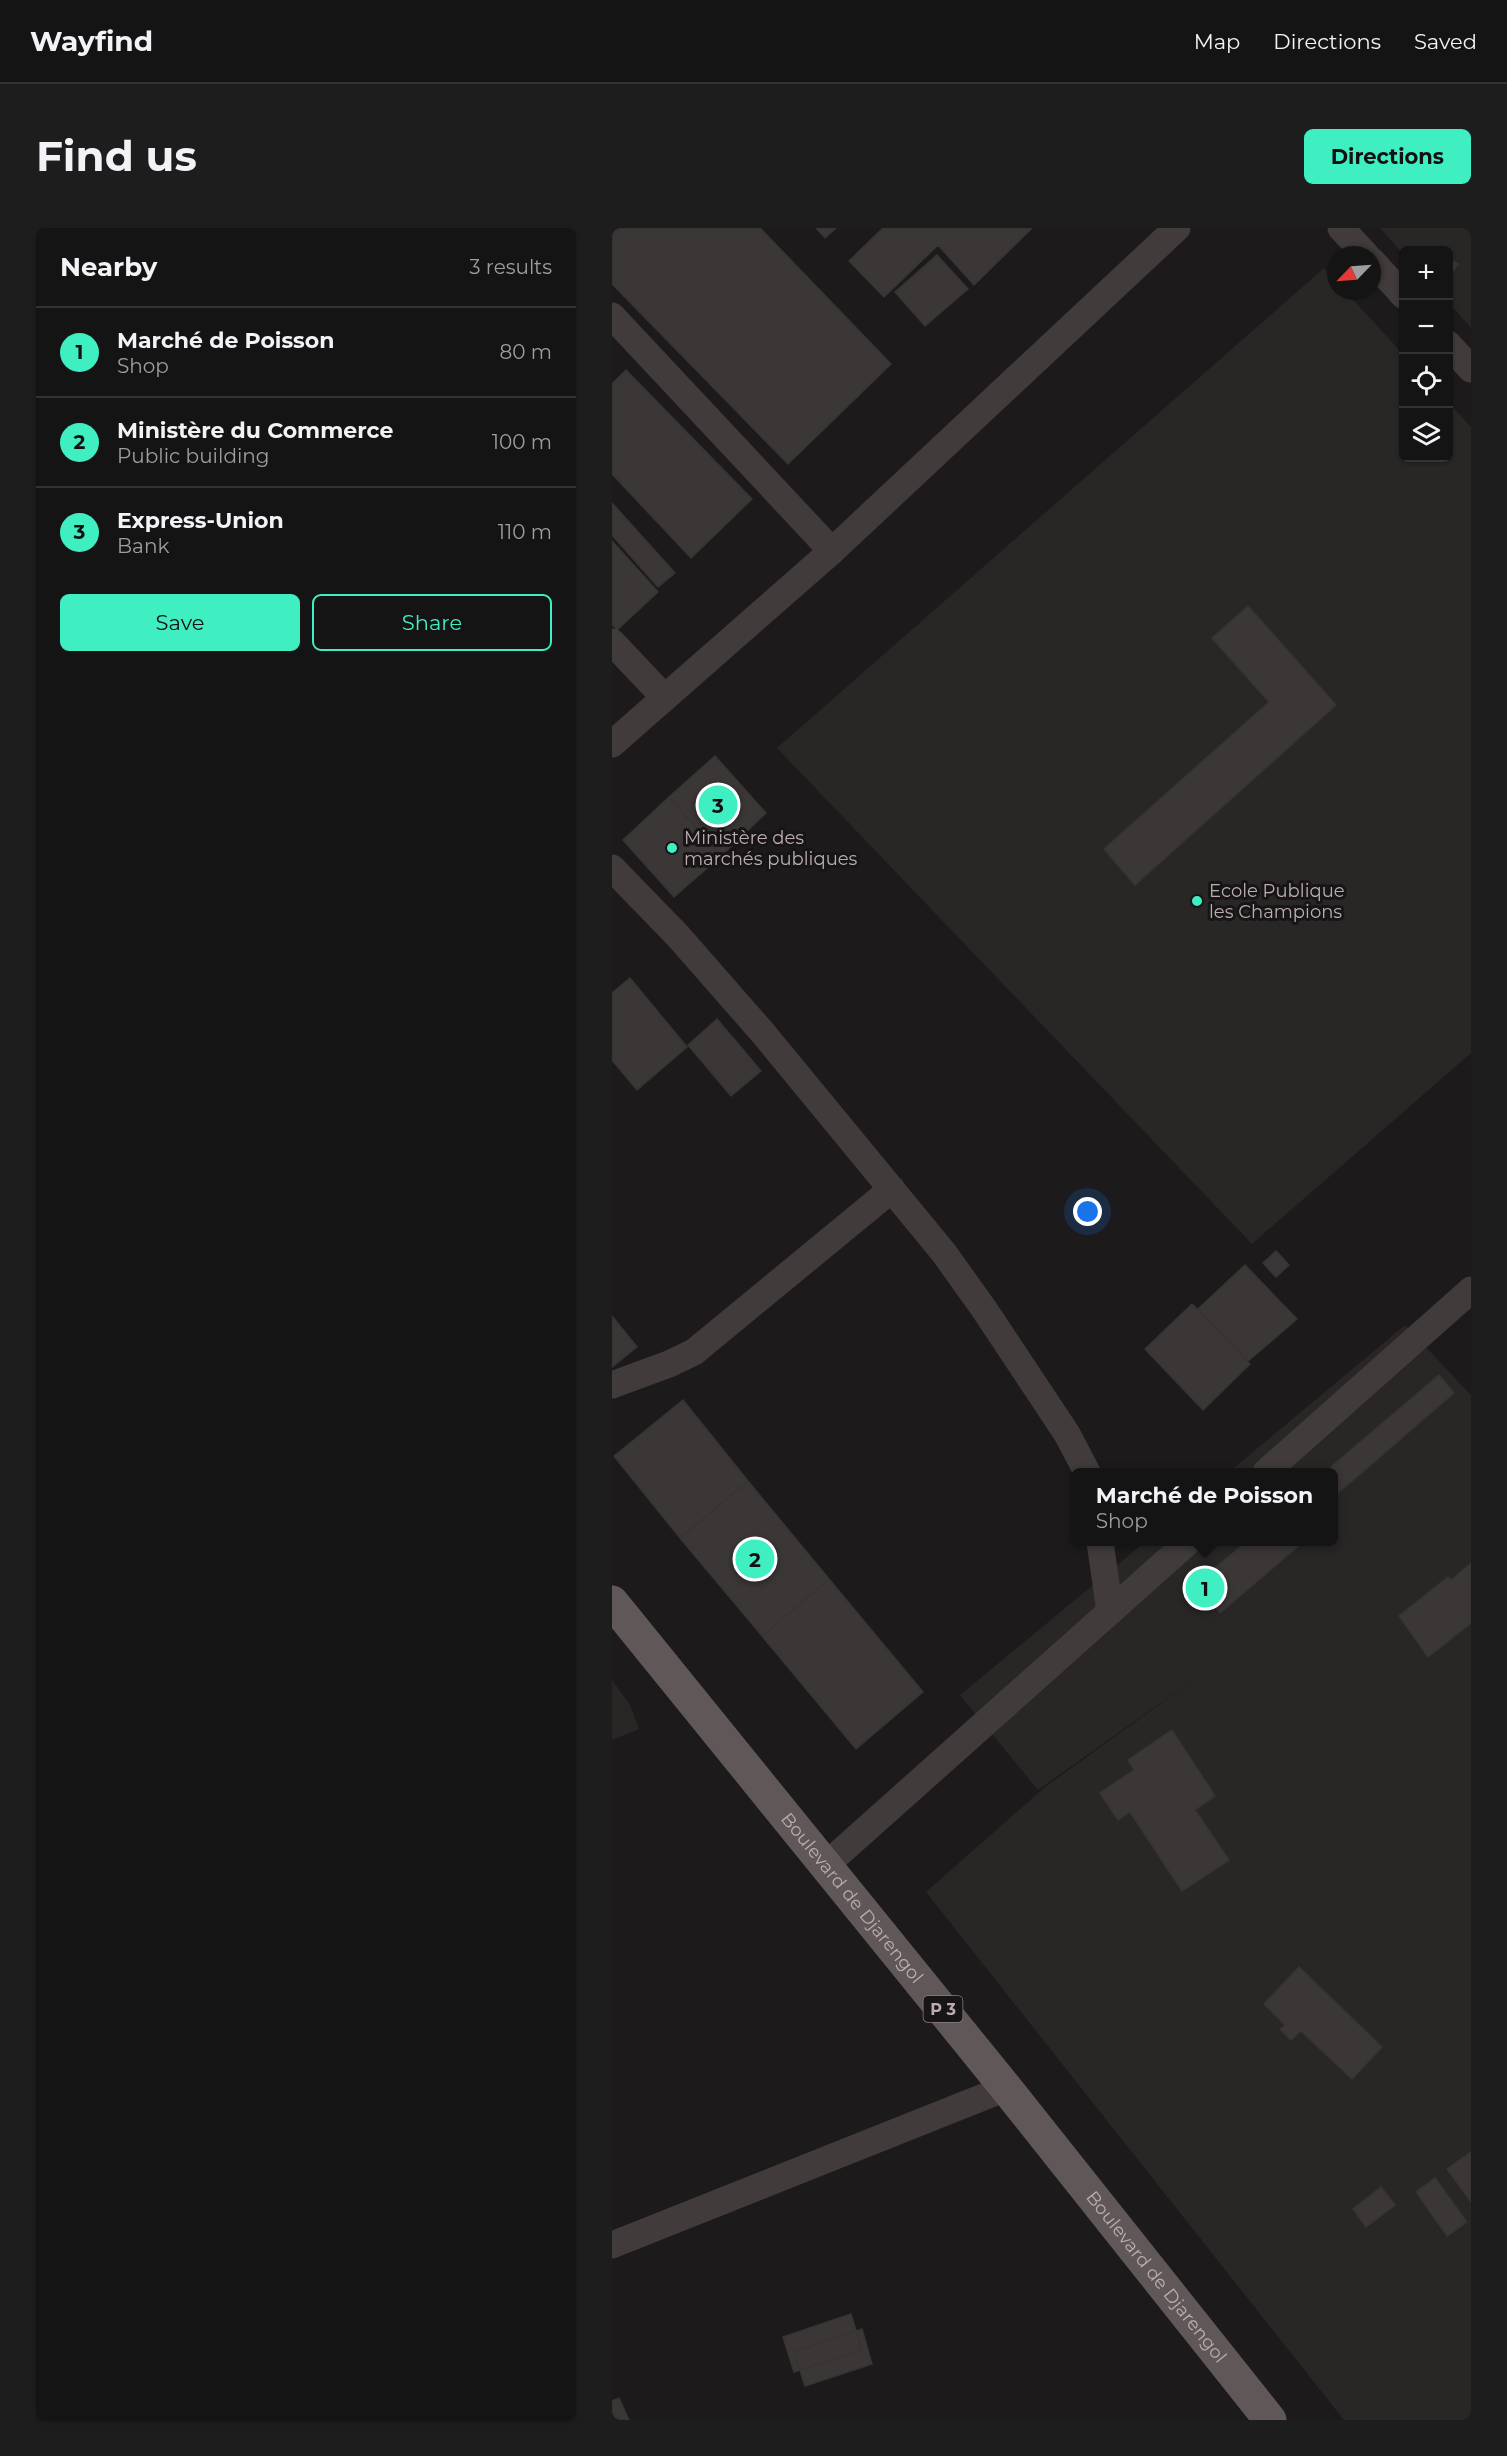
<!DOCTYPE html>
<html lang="en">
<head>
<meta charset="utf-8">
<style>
	:root { --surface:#151414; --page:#1e1d1d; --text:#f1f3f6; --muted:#9d9ea0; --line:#343334; --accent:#3fefc2 }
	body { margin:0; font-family:Montserrat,sans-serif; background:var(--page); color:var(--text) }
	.controls { position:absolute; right:18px; top:18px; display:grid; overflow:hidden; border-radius:9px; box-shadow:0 2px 4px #0004 }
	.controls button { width:54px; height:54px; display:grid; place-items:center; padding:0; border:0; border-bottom:2px solid var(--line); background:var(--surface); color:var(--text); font:30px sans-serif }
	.compass { position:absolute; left:715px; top:18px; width:54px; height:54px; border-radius:50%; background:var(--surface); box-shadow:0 2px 4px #0004; rotate:245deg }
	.you { position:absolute; left:476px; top:984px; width:21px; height:21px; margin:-15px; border:4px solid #fff; border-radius:50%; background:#1a73e8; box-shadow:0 0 0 9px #1a73e833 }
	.badge { display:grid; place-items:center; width:39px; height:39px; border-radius:50%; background:var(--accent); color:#111; font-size:20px; font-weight:700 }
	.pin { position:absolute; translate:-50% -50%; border:3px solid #fff; box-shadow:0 2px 6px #0006 }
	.popup { position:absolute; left:459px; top:1240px; width:267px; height:78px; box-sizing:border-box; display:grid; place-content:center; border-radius:9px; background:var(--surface); filter:drop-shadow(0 2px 4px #0005); font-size:20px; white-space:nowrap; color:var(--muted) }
	.popup b { font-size:22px; color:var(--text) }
	.popup::after { content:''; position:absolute; left:50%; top:100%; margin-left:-12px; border:12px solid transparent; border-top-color:var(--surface) }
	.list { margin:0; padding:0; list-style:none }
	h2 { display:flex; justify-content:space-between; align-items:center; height:78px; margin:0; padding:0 24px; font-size:26px }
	h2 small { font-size:20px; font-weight:400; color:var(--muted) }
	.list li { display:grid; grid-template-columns:39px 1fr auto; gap:18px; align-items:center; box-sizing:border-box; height:90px; padding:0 24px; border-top:2px solid var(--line) }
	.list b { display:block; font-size:22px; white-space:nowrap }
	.list p { margin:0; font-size:20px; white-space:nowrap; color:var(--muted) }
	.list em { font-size:20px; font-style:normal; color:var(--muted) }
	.actions { display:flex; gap:12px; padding:18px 24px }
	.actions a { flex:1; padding:14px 0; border:2px solid var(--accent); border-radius:9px; text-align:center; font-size:21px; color:var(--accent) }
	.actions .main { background:var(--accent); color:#111 }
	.icon { flex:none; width:33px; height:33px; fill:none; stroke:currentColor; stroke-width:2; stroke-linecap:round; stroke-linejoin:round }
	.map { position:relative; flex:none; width:859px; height:2192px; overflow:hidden; border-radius:9px }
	header { display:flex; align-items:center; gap:36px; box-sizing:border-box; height:84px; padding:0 30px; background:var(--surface); border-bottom:2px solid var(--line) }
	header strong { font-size:28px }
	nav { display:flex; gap:33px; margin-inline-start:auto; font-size:21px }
	.intro { display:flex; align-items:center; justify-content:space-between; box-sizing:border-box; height:144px; padding:0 36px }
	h1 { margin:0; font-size:42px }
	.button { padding:15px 27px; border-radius:9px; background:var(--accent); color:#111; font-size:21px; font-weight:700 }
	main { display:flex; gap:36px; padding:0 36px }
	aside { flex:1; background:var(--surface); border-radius:9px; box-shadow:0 2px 4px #0004 }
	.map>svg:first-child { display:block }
</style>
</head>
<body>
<header>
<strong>Wayfind</strong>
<nav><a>Map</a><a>Directions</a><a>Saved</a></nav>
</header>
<div class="intro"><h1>Find us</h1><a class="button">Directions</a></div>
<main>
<aside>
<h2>Nearby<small>3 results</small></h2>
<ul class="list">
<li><span class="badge">1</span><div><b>Marché de Poisson</b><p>Shop</p></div><em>80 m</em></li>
<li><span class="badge">2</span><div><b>Ministère du Commerce</b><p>Public building</p></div><em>100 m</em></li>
<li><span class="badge">3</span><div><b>Express-Union</b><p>Bank</p></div><em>110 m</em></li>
</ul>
<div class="actions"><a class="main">Save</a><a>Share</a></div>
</aside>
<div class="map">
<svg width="859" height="2192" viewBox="0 0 859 2192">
	<rect width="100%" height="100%" fill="#1c1a1a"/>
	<!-- built -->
	<path fill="#292626" d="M768,0h91v100l-22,-25 -1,-53h-44l-1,4z
		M712,40l12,14v9h9l58,63 1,104h44l1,-55 22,24v626l-219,191 -475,-496z
		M793,1097l66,70v1025h-127l-418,-528 119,-105 162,-117 -169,120 -78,-95 185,-153h189v-70h-105z
		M0,1452l18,25 9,24 -27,11z"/>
	<!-- building -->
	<path fill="#3b3737" stroke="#383434" stroke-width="1.5" d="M0,0h148l131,136 -103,100 -176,-180z
		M204,0h20l-11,10z
		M271,0h149l-58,57 -36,-40 -54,52 -35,-36z
		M325,27l31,34 -43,37 -30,-34z
		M836,29l10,7 -9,13 -1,-1z
		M14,142l126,129 -61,59 -79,-84v-90z
		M0,275l63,70 -17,14 -46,-52z
		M0,313l46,51 -41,38 -5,-6z
		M636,378l88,99 -201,180 -31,-36 165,-147 -57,-64z
		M103,528l51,57 -45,43 -52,-59z
		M57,569l52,59 -47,41 -51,-57z
		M18,750l57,69 -50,43 -25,-30v-67z
		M105,791l44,52 -30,25 -43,-51z
		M664,1023l13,14 -13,12 -13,-14z
		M633,1037l52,54 -49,42 -50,-52z
		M580,1076l58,60 -47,46 -58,-61z
		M0,1088l25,31 -25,20z
		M827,1147l15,18 -117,101 -3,-4v-18h-9z
		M71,1172l65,81 -68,57 -66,-82z
		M136,1253l81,98 -67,57 -82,-98z
		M634,1314h57l-83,71 -24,-29z
		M859,1335v60l-43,34 -29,-41 49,-39 3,3z
		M217,1351l94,113 -67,57 -94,-113z
		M560,1502l43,66 -20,14 34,50 -47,31 -52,-79 -12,8 -18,-27 34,-23 -6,-10z
		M687,1739l83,80 -30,32 -51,-48 -10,9 -11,-11 5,-4 -21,-21z
		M859,1924v50l-24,-33z
		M823,1950l32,44 -20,14 -31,-44z
		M769,1959l14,18 -29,22 -13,-18z
		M239,2086l11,36 -68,22 -11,-35z
		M250,2101l10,35 -67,22 -11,-34z
		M7,2170l10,22h-17v-19z"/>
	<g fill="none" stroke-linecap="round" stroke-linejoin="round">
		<!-- minor -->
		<path stroke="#413b3b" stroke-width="27" d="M729,0l25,27
			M760,33l32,35
			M0,88l220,235
			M836,116l23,25
			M0,414l53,56
			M0,516l220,-193 345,-323
			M0,640l66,68 85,97 181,220 40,56 83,125 20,38
			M0,1157l57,-21 25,-12 198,-163
			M654,1244l205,-182
			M488,1314l10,70
			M214,1637l362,-323
			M0,2017l394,-157"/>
		<!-- primary -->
		<path stroke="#605758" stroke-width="33" id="s1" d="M0,1374l394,486 264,332"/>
	</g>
	<!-- markers -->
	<g fill="#3fefc2" stroke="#171515" stroke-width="2">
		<circle cx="60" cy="620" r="6"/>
		<circle cx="585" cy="673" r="6"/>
	</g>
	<g text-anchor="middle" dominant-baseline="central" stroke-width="6" stroke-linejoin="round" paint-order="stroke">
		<!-- shield labels -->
		<rect fill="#171515" stroke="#8a7f82" stroke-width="1.5" x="311.5" y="1768" width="39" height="26" rx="4.5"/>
		<g font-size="16" font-weight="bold" fill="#bbadb0">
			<text x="331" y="1781">P 3</text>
		</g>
		<!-- poi labels -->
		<g font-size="18" fill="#bbadb0" stroke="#171515" text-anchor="start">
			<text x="72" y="610">Ministère des<tspan x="72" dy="21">marchés publiques</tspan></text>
			<text x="597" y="663">Ecole Publique<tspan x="597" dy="21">les Champions</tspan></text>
		</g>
		<!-- street labels -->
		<g font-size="18" fill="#bbadb0" stroke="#171515">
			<text stroke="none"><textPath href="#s1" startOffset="381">Boulevard de Djarengol</textPath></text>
			<text stroke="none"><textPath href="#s1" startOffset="867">Boulevard de Djarengol</textPath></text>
		</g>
	</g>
</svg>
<div class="controls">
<button>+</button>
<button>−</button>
<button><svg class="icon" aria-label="locate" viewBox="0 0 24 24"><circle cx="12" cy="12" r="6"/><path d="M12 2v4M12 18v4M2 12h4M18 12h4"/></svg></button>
<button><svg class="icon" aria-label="layers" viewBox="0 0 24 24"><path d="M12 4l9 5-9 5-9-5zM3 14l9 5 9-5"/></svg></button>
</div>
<svg class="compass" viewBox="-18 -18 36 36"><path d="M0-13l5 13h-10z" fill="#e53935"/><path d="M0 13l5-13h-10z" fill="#9d9ea0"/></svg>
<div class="you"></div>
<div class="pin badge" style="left:593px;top:1360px">1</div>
<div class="popup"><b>Marché de Poisson</b>Shop</div>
<div class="pin badge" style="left:143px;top:1331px">2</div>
<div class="pin badge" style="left:106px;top:577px">3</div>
</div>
</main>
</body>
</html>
